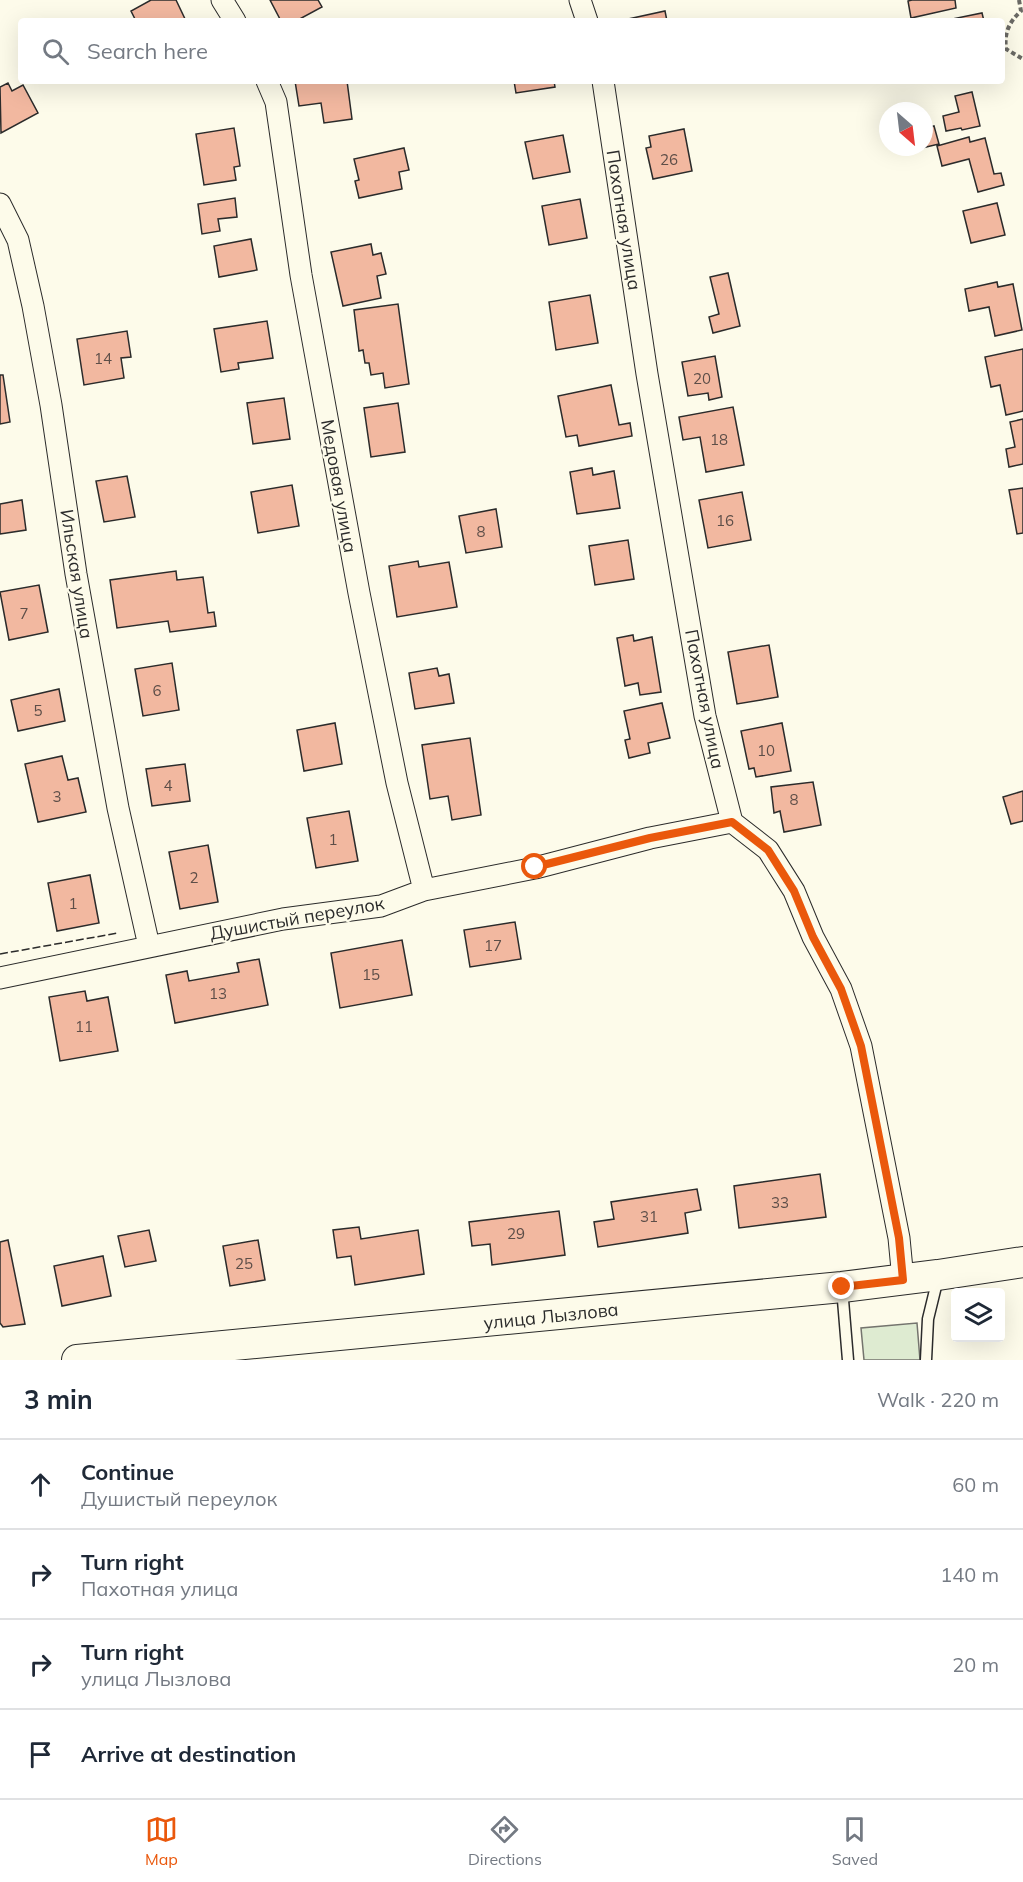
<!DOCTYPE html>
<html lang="en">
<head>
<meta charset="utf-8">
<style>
	:root { --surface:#fff; --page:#f6f6f7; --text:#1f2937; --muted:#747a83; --line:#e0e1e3; --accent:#ea580c }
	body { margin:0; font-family:Mulish,sans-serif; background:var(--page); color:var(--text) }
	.controls { position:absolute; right:18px; bottom:18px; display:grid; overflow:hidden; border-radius:6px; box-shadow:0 6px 24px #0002 }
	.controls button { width:54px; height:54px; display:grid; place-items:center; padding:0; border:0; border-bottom:2px solid var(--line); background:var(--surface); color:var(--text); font:30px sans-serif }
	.compass { position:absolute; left:879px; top:102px; width:54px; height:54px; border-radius:50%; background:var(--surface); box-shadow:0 6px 24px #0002; rotate:152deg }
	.stop { position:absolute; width:18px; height:18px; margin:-14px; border:4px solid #ea580c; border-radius:50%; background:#fff }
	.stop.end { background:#ea580c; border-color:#fff; box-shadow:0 2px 6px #0008 }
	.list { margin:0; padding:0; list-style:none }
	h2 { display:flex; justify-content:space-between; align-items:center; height:78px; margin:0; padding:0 24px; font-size:26px }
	h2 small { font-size:20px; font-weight:400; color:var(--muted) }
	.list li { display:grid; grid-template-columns:39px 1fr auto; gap:18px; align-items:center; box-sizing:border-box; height:90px; padding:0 24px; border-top:2px solid var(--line) }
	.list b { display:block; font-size:22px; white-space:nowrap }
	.list p { margin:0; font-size:20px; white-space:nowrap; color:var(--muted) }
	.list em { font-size:20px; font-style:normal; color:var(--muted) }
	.icon { flex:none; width:33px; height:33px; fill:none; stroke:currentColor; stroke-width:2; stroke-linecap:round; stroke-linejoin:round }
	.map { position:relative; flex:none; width:1023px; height:1360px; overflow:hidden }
	.search { position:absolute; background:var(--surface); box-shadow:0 6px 24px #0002; left:18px; right:18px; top:18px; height:66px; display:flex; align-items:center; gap:15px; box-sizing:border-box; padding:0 21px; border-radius:6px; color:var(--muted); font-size:22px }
	.sheet { height:438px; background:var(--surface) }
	nav { display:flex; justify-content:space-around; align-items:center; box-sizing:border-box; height:84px; border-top:2px solid var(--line); background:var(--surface); font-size:16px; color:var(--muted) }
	nav a { display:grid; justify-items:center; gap:3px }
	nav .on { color:var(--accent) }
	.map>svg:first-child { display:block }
</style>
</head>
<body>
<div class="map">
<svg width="1023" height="1360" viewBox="0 0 1023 1360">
	<rect width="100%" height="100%" fill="#fdfbea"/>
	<!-- green -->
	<path fill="#deebd1" stroke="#74746e" stroke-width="1.5" d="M917,1323l3,37h-56l-3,-32z"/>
	<!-- building -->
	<path fill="#f2b8a0" stroke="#2b2b2b" stroke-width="1.5" d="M151,0h25l10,21h-50l-5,-10z
		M270,0h48l4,7 -26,14h-15z
		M912,0h43l1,8 -45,10 -3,-17z
		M665,11l2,10h-48z
		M982,13l2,8h-37v-1z
		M295,81h52l5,38 -28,4 -3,-20 -22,3z
		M514,81h40l1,6 -39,6z
		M8,83l4,8 11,-6 15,28 -37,20 -1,-46z
		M972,92l8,34 -18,4 -1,-2 -15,3 -3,-15 16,-4 -4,-16z
		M924,121l2,7 8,-2 5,18 -34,8 -2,-5h21z
		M234,128l6,38 -6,1 2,13 -32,5 -8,-51z
		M684,129l8,42 -39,8 -7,-31 5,-1 -2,-11z
		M563,135l7,37 -37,7 -8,-37z
		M969,137l1,5 15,-4 9,36 7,-1 3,12 -26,7 -9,-33 -27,7 -5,-20z
		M404,148l5,22 -10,2 3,17 -43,9 -4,-17 4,-1 -5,-21z
		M235,198l2,19 -19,2 2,12 -18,3 -4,-30z
		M580,199l7,39 -38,7 -7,-39z
		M997,203l8,32 -34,8 -8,-32z
		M251,239l6,31 -38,7 -5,-31z
		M371,244l2,11 8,-2 5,21 -9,2 4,22 -38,8 -12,-54z
		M728,273l12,53 -27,7 -4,-16 10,-3 -9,-37z
		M997,282l1,5 15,-3 9,46 -27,6 -6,-29 -20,4 -4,-22z
		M590,295l8,48 -42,7 -7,-48z
		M398,304l11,80 -24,4 -2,-15 -12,2 -2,-12h-4l-2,-13 -4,1 -5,-41z
		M267,321l6,37 -35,5 1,6 -18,3 -7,-43z
		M127,331l4,26 -10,1 3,20 -40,7 -7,-46z
		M1023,349v62l-17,4 -6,-30 -9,2 -6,-30z
		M715,356l7,41 -13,3 -1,-7 -20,3 -6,-34z
		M0,375h3l7,47 -10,2z
		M611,385l8,40 11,-2 2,13 -53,10 -2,-11 -11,2 -8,-41z
		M284,398l6,41 -37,5 -6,-41z
		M398,403l7,49 -34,5 -7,-49z
		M733,407l11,58 -38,7 -6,-35 -17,3 -4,-23z
		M1023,419v45l-14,3 -3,-18 9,-2 -5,-25z
		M592,468l1,7 21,-4 6,37 -43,6 -7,-42z
		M127,476l8,41 -31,5 -8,-41z
		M292,485l7,41 -41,7 -7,-41z
		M1023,488v45l-6,1 -8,-44z
		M742,492l9,48 -43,8 -9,-48z
		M22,500l4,30 -26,4v-30z
		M496,509l6,38 -36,6 -7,-37z
		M628,540l6,39 -39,6 -6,-39z
		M418,561l1,6 30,-5 8,45 -60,10 -8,-51z
		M176,571l1,9 26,-3 5,36 6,-1 2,14 -46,6 -2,-11 -51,7 -7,-48z
		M39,585l9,47 -39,8 -9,-48z
		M633,635l1,6 18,-4 9,55 -21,3 -2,-12 -13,3 -8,-48z
		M769,645l9,52 -41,7 -9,-52z
		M172,663l7,47 -36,6 -8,-47z
		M437,668l2,8 10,-2 5,29 -39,6 -6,-36z
		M59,689l6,32 -47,10 -7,-31z
		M662,703l8,35 -22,5 2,10 -21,5 -4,-18 5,-1 -6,-28z
		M335,723l7,41 -38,7 -7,-41z
		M782,723l9,48 -35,6 -2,-9 -5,1 -8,-38z
		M470,738l11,77 -29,5 -4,-24 -18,3 -8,-54z
		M62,756l6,24 10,-2 8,34 -48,10 -13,-58z
		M185,764l5,37 -38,5 -6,-37z
		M813,782l8,43 -37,7 -4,-21 -6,2 -3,-26z
		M1023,791v30l-12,3 -8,-27z
		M349,811l9,50 -42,7 -9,-50z
		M208,845l10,57 -38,7 -11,-57z
		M90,875l9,48 -42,8 -9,-48z
		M515,922l6,37 -51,8 -6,-37z
		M402,940l10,55 -72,13 -9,-55z
		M259,959l9,46 -93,18 -9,-48 21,-4 2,10 50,-9 -2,-9z
		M85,991l2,10 21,-4 10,54 -58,10 -11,-64z
		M820,1174l6,43 -87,11 -5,-42z
		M697,1189l4,21 -16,3 3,20 -90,14 -4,-25 20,-3 -3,-17z
		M559,1211l6,44 -73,10 -2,-21 -18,2 -3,-24z
		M359,1227l2,12 57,-9 6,44 -69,11 -4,-29 -14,2 -4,-28z
		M149,1230l7,31 -31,6 -7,-31z
		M8,1240l17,84 -22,3 -3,-4v-81z
		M258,1240l7,40 -35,6 -7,-40z
		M103,1256l8,40 -49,10 -8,-40z"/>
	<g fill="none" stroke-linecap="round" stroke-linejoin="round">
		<defs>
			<path id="service" d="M842,1288l6,72
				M926,1360l2,-41 10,-41"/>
			<path id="minor" d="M222,0l13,21
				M580,0l7,21
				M267,81l9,21 25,173 58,318 38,190 27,107
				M603,81l44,293 58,342 27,106 36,28 26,41 19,46 28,52 20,57 38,192 4,42
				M0,204l18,36 15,66 18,99 25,169 42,234 31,138
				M0,978l283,-59 98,-13 43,-16 111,-22 115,-30 82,-16"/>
			<path id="secondary" d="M77,1360l765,-73 96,-12 85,-13"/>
		</defs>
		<!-- service casing -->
		<use href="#service" stroke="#2b2b2b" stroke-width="13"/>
		<!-- minor casing -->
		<use href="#minor" stroke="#2b2b2b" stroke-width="23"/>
		<!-- secondary casing -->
		<use href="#secondary" stroke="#2b2b2b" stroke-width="32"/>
		<!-- path -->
		<path stroke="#6a6964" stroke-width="4" stroke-dasharray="4.5 3" stroke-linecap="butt" d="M1019,0l2,11c-12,11 -17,22 -15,38l17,10"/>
		<!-- service -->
		<use href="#service" stroke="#fdfbea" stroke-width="10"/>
		<!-- minor -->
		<use href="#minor" stroke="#fdfbea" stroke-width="21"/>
		<!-- secondary -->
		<use href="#secondary" stroke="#fdfbea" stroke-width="30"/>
		<!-- fence -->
		<path stroke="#2b2b2b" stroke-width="1.5" stroke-dasharray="8 3" stroke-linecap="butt" d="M0,954l118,-21"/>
	</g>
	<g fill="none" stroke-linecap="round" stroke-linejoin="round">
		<!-- route -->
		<path stroke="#ea580c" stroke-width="8" d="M535,867l115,-29 82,-16 36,28 26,41 19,46 28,52 20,57 38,192 4,42 -61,7"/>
	</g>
	<g text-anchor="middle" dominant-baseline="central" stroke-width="4.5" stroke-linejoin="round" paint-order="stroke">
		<!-- number labels -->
		<g font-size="15" fill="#5d4e48">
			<text x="669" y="159">26</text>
			<text x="103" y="358">14</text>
			<text x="702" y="378">20</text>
			<text x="719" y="439">18</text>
			<text x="725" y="520">16</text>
			<text x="481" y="531">8</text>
			<text x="24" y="613">7</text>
			<text x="157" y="690">6</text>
			<text x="38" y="710">5</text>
			<text x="766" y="750">10</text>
			<text x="168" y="785">4</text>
			<text x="57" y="796">3</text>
			<text x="794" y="799">8</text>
			<text x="333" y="839">1</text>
			<text x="194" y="877">2</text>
			<text x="73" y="903">1</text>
			<text x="493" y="945">17</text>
			<text x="371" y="974">15</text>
			<text x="218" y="993">13</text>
			<text x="84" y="1026">11</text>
			<text x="780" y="1202">33</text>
			<text x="649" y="1216">31</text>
			<text x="516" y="1233">29</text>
			<text x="244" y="1263">25</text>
		</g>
		<!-- street labels -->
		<g font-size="18" fill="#2b2b2b" stroke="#fdfbea">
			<text transform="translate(624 220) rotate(81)">Пахотная улица</text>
			<text transform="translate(339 486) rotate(80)">Медовая улица</text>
			<text transform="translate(77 574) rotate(81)">Ильская улица</text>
			<text transform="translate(705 699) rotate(79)">Пахотная улица</text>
			<text transform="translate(297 918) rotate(-10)">Душистый переулок</text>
			<text transform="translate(551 1316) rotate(-6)">улица Лызлова</text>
		</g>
	</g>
</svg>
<div class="controls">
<button><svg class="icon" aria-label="layers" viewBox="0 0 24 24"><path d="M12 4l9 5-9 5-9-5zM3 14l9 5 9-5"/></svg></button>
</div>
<svg class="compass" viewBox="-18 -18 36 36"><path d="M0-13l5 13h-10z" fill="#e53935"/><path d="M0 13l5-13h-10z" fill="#747a83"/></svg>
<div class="stop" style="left:535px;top:867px"></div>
<div class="stop end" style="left:842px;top:1287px"></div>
<div class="search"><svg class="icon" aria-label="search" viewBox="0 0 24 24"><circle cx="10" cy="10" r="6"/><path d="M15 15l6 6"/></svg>Search here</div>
</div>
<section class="sheet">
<h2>3 min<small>Walk · 220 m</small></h2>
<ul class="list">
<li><svg class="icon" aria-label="ahead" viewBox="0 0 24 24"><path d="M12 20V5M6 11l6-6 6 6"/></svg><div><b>Continue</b><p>Душистый переулок</p></div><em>60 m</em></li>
<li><svg class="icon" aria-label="right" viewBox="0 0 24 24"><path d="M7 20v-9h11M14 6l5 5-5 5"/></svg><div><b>Turn right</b><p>Пахотная улица</p></div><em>140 m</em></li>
<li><svg class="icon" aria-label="right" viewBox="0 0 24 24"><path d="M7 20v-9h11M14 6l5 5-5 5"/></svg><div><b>Turn right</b><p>улица Лызлова</p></div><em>20 m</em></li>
<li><svg class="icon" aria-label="arrive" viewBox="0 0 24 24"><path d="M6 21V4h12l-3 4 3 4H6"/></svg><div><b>Arrive at destination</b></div></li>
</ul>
</section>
<nav>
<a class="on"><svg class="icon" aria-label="map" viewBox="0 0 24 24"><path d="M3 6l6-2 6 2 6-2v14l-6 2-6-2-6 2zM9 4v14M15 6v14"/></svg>Map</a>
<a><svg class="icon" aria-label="directions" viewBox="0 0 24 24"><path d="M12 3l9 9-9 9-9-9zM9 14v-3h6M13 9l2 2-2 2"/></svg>Directions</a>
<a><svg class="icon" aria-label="saved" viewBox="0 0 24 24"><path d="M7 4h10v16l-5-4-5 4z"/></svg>Saved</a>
</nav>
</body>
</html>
